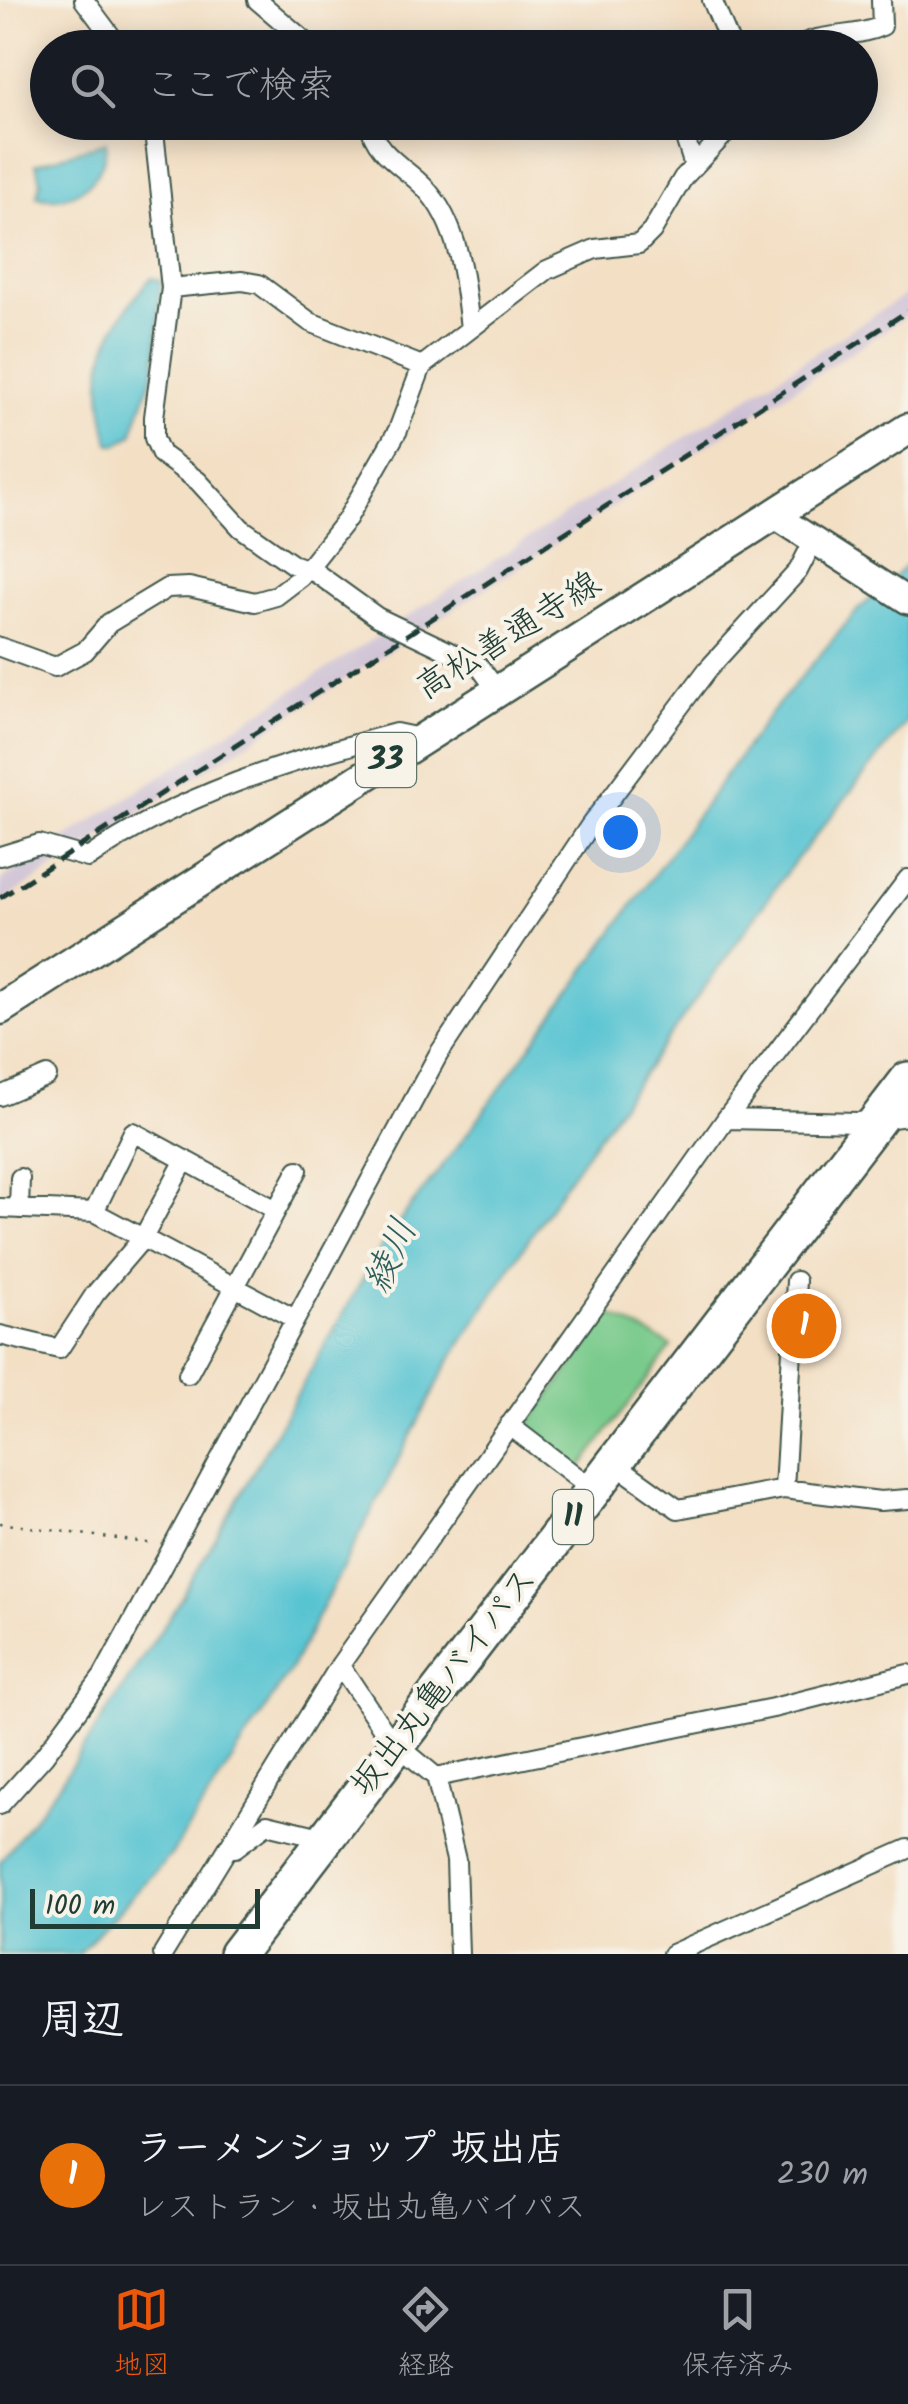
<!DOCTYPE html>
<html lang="ja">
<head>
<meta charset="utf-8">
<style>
	:root { --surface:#171b24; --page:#20242c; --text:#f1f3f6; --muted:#9ea1a6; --line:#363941; --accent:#ea580c }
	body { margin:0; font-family:Kalam,"Klee One",sans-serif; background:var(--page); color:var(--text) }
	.scale { position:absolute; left:30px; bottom:25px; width:230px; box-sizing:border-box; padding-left:10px; border:5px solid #1f3d34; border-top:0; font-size:28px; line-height:35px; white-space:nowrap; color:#1f3d34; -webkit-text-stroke:8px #f7f3e8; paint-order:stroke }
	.you { position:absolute; left:620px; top:832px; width:35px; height:35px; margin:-25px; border:8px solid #fff; border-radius:50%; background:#1a73e8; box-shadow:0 0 0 15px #1a73e833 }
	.badge { display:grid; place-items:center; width:65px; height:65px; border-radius:50%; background:var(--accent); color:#fff; font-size:32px; font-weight:700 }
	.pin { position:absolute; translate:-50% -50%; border:5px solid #fff; box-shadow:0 2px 10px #0006 }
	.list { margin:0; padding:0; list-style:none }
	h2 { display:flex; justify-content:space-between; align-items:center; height:130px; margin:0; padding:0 40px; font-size:42px }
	h2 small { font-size:32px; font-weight:400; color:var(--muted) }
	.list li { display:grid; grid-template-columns:65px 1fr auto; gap:30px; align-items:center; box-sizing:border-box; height:180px; padding:0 40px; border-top:2px solid var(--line) }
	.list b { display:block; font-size:38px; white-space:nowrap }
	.list p { margin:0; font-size:32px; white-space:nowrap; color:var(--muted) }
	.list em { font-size:32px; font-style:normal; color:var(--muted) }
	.icon { flex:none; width:55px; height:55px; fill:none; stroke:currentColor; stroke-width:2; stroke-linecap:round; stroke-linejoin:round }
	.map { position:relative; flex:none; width:908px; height:1954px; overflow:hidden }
	.search { position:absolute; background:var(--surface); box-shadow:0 5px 25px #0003; left:30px; right:30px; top:30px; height:110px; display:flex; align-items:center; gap:25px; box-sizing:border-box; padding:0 35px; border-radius:55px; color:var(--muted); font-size:38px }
	.sheet { height:310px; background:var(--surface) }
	nav { display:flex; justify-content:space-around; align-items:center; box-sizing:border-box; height:140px; border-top:2px solid var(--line); background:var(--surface); font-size:28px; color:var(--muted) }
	nav a { display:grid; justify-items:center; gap:5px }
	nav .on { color:var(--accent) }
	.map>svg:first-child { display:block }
</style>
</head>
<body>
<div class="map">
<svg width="908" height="1954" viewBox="0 0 908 1954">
	<rect width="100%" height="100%" fill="#f7f3e8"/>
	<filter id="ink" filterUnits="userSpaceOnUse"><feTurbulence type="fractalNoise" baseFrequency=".01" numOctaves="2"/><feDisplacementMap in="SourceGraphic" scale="20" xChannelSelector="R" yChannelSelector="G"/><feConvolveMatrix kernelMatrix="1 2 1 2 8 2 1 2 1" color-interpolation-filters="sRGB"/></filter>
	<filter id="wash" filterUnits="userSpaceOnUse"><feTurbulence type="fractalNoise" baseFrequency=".0048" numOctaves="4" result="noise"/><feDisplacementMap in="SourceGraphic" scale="40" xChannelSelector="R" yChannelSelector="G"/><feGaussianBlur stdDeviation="2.25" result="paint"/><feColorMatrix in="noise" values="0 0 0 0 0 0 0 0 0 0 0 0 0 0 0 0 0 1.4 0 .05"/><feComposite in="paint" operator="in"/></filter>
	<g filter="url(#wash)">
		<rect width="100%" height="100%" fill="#f3dfc4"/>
		<!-- industrial -->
		<path fill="#ccbfd4" d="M908,293v22l-908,588v-23z"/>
		<!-- green -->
		<path fill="#79ca8c" stroke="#4c8460" stroke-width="2.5" d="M610,1314l62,32 -94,125 -54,-41z"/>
		<!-- water -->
		<path fill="#58c4d2" stroke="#3c8083" stroke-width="2.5" d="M106,142c0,38 -33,64 -69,54l4,-14 -5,-18z
			M151,278l10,2 -6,88 -23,67 -15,10 -8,-2c-17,-74 -9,-106 42,-165z
			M908,564v156l-119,149 -221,310 -119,183 -160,310 -118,183 -93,99h-78v-92l59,-77 117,-178 209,-367 88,-114 297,-412 87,-103z"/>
		<g id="blocks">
			<!-- building -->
			<path fill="#dfa3b9" d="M795,1320h18v12l-18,-1z"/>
		</g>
	</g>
	<g filter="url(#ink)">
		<use href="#blocks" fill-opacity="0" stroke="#3f554a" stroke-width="2.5"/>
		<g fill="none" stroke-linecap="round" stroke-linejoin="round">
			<defs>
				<path id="street" d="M84,0l36,48
					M257,0l56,48
					M712,0l20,48
					M794,48c29,-17 59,-9 88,-22l-1,-26
					M153,122l18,166 -17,129v21l7,16 37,27 43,47 51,36 24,9 61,44 102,49 17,23
					M369,122c6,32 35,44 55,65 35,36 41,94 46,142
					M680,122l14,44
					M171,288l71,-7 17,3 51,38 112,44
					M0,647l55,20 30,-16 24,-28 58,-35 22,-1 66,15 21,-6 25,-19 46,-58 51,-89 24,-64 125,-96 48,-21 44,-5 13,-13 31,-53 53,-56
					M0,856l39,-12 49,14c90,-63 202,-97 308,-125l24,5
					M0,1096l47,-20
					M726,1119l133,3 49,-6
					M0,1208l94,4 199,106
					M19,1209l1,-31
					M94,1212l39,-80 143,78
					M0,1335l59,14 36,-55 48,-56 42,-78
					M188,1374l110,-204
					M509,1425l85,65
					M614,1463l64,46 106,-20 96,12 28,-2
					M784,1489l12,-208
					M340,1665l48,72 48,40 20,83 3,94
					M436,1777l337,-69 135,-34
					M0,1805l44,-49 59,-80 335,-621 151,-228 119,-158 90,-98 17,-33
					M235,1848l32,-24 58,14
					M163,1954l177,-289 386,-546 182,-240
					M672,1954l236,-105"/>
				<path id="secondary" d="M774,515l134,86"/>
				<path id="primary" d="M0,1009l908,-580"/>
				<path id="highway" d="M237,1954l671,-874"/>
			</defs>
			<!-- street casing -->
			<use href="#street" stroke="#3f554a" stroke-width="22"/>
			<!-- secondary casing -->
			<use href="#secondary" stroke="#3f554a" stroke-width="30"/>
			<!-- primary casing -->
			<use href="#primary" stroke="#3f554a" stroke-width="35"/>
			<!-- highway casing -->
			<use href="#highway" stroke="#3f554a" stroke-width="40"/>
			<!-- path -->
			<path stroke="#3f554a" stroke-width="2.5" stroke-dasharray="2.5 8" stroke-linecap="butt" d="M0,1523l154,21"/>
			<!-- street -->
			<use href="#street" stroke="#fff" stroke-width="18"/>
			<!-- secondary -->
			<use href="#secondary" stroke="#fff" stroke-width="25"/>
			<!-- primary -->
			<use href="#primary" stroke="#fff" stroke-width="30"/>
			<!-- highway -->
			<use href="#highway" stroke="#fff" stroke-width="35"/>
			<!-- rail -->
			<path stroke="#1f3d34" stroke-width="5" stroke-dasharray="15 8" stroke-linecap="butt" d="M0,898l908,-587"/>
		</g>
	</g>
	<g text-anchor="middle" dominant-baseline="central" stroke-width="8" stroke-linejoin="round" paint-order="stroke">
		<!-- shield labels -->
		<g fill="#f7f3e8" stroke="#60746a" stroke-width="2.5">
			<rect x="356" y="733" width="60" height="54" rx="8"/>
			<rect x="553" y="1490" width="40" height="54" rx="8"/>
		</g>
		<g font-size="32" font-weight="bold" fill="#1f3d34">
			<text x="386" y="760">33</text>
			<text x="573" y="1517">11</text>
		</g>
		<!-- street labels -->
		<g font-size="35" fill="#1f3d34" stroke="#f7f3e8">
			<text transform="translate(509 637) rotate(-32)">高松善通寺線</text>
			<text transform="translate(445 1683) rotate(-52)">坂出丸亀バイパス</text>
		</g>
		<!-- water labels -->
		<g font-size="38" font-style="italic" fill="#2d5f5c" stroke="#f7f3e8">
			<text transform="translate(392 1256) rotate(-65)">綾川</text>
		</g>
	</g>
</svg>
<div class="scale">100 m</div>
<div class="you"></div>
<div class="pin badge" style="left:804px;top:1326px;background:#e8710a">1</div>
<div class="search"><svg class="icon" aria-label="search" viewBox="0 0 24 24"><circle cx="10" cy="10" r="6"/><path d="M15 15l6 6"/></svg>ここで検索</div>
</div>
<section class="sheet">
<h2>周辺<small></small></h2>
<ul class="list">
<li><span class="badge" style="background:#e8710a">1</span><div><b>ラーメンショップ 坂出店</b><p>レストラン · 坂出丸亀バイパス</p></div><em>230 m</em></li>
</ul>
</section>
<nav>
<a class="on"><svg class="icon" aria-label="map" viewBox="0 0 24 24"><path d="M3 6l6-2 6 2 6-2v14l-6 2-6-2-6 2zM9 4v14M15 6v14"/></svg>地図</a>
<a><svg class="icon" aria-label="directions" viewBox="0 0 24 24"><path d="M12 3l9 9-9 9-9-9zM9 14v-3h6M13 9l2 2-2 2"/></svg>経路</a>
<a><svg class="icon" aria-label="saved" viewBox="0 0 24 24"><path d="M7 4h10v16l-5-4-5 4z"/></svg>保存済み</a>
</nav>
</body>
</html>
